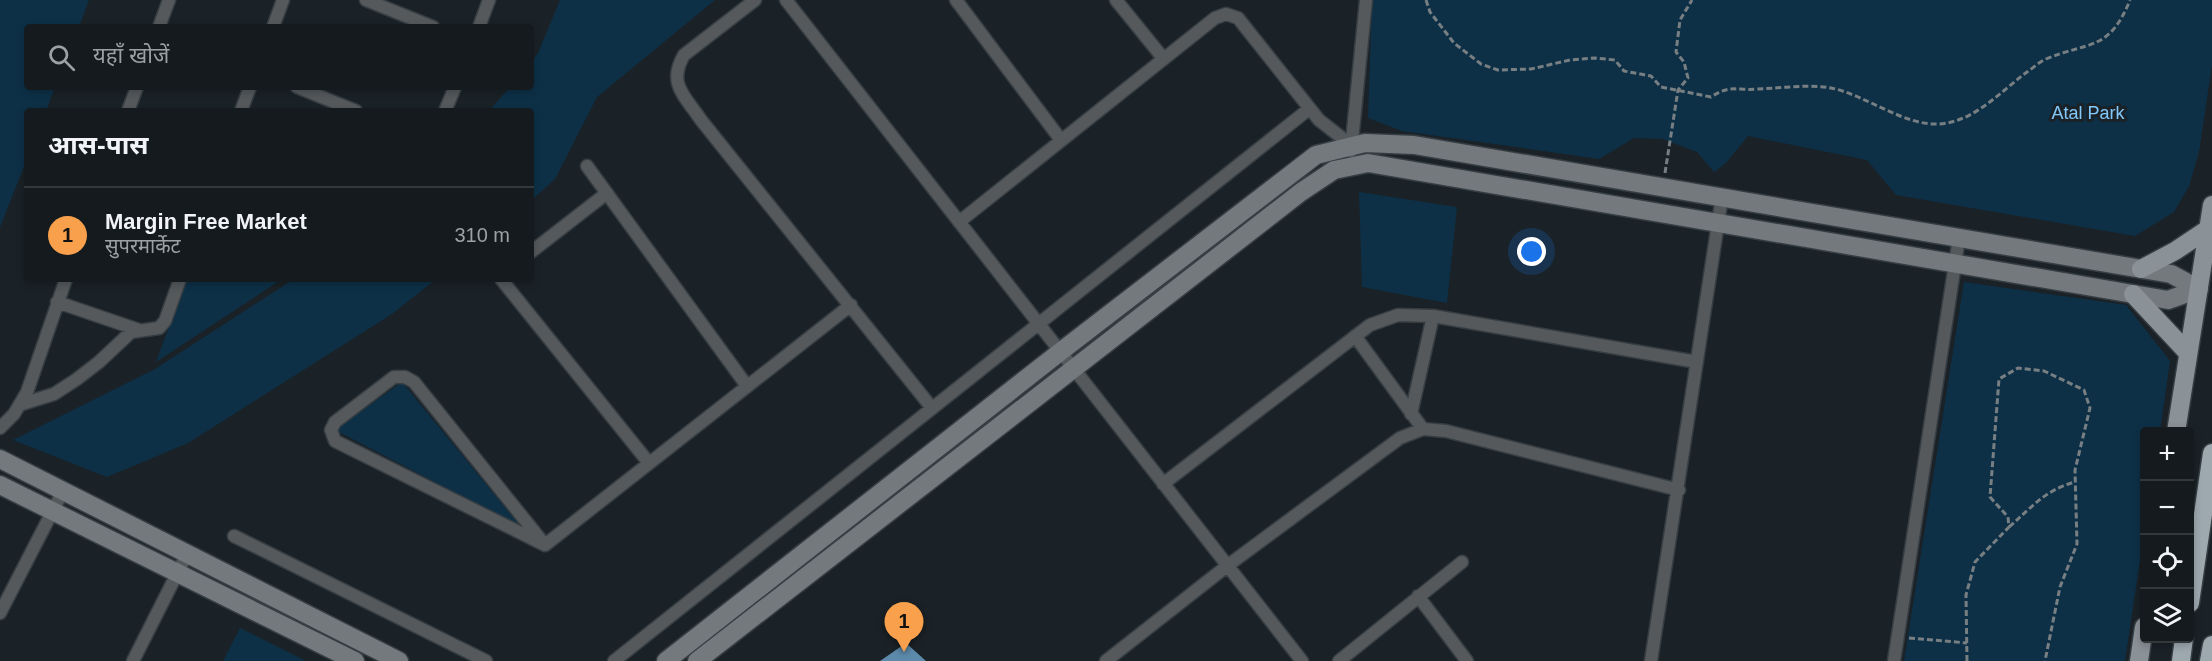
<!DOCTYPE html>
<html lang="hi">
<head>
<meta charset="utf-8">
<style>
	:root { --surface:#141a1d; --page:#21272a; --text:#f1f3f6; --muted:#9da1a4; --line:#33383b; --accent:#f9a04c }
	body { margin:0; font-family:Arial,"Noto Sans Devanagari",sans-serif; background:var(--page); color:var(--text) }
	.controls { position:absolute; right:18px; bottom:18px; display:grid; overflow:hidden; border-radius:6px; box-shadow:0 3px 9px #0003 }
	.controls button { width:54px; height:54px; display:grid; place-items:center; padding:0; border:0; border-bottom:2px solid var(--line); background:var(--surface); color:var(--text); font:30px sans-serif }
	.you { position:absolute; left:1532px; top:252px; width:21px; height:21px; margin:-15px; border:4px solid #fff; border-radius:50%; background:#1a73e8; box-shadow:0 0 0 9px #1a73e833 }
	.badge { display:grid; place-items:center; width:39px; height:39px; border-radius:50%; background:var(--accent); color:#111; font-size:20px; font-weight:700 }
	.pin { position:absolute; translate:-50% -50px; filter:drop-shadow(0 2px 3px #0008) }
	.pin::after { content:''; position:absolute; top:32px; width:21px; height:18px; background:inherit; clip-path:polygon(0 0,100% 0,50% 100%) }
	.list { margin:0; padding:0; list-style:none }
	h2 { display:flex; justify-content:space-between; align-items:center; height:78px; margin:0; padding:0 24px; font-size:26px }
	h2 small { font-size:20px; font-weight:400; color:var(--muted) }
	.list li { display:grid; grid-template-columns:39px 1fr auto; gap:18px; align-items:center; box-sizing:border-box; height:96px; padding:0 24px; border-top:2px solid var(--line) }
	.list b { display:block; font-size:22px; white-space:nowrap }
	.list p { margin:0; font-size:20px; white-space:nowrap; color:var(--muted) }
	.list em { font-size:20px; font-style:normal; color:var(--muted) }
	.icon { flex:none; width:33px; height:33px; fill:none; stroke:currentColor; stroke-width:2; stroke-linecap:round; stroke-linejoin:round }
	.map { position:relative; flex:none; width:2212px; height:661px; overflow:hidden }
	.search { position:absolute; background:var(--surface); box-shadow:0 3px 9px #0003; left:24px; top:24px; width:510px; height:66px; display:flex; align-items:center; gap:15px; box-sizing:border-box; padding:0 21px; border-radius:6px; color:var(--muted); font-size:22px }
	.panel { position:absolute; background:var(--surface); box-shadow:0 3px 9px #0003; left:24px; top:108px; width:510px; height:174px; border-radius:6px }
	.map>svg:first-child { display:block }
</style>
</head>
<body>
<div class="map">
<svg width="2212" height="661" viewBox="0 0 2212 661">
	<rect width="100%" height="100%" fill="#1a2227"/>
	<!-- green -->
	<path fill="#0d3047" d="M0,0h89l-10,27h-52v60h28l-9,24h-19v48l-27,68z
		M560,0h155l-118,97 -42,82 -24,22v-90h-42l21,-24h21v-25l7,-9z
		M1372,0h840v65l-13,87 -10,34 -15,26 -39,24 -239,-41 -29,-35 -119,-24 -23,28 -11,8 -17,-20 -34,-13 -29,-1 -35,21 -197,-28 -34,-13z
		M1359,192l98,15 -10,96 -85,-16z
		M187,279h95l-126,83z
		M294,279h142l-44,35 -204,129 -81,34 -94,-37 142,-71z
		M1964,282l162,23 44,56 -10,70 -16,1v101l-19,128h-221z
		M402,382l119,145 -186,-97z
		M240,628l66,33h-83z"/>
	<!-- building -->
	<path fill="#5d8aab" d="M906,643l20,18h-46z"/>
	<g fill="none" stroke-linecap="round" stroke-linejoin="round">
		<defs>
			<path id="street" d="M366,0l67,27
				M755,0l-71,55c-17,29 1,41 17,65l231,288
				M786,0l516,661
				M956,0l105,140
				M1116,0l47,58
				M159,27l10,-27
				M273,27l10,-27
				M479,27l10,-27
				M297,87l59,24
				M128,111l9,-24
				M241,111l9,-24
				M445,111l10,-24
				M1351,151l15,-151
				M587,166l160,220
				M959,222l256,-204 11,-4 12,4 81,102 32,25
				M531,252l76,-59
				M501,279l148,184
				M57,302l82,28
				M1355,336l68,93
				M22,404l32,-10 23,-15 22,-17 32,-30 28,-4 6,-7 15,-42
				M1411,414l22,-98
				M0,428l14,-14 13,-22 39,-113
				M1163,484l207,-159 28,-10 35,1 264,46
				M234,536l252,125
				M545,545l-131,-163 -9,-5h-11l-59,45 -4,8 4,11 210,104 306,-240
				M1418,596l49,65
				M0,613l63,-122
				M133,661l54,-107
				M614,661l695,-552
				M1106,661l121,-95 173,-128 23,-9 23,2 233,59
				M1339,661l123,-99
				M1651,661l71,-464
				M1894,661l65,-423"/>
			<path id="secondary" d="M0,459l399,202
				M0,485l355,176
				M666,661l394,-309 256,-197 49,-12 49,2 757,129 28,15
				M697,661l604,-469 33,-22 34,-7 800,137 31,-11"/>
			<path id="primary" d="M2141,269l34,-18 33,-22
				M2133,294l55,59
				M2176,432l36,-227
				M2139,661l5,-34"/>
			<path id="highway" d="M2190,603l22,-150
				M2181,661l3,-23
				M2209,661l3,-16"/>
		</defs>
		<!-- street casing -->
		<use href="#street" stroke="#363e43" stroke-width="15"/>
		<!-- secondary casing -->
		<use href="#secondary" stroke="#363e43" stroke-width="21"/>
		<!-- primary casing -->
		<use href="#primary" stroke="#363e43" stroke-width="21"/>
		<!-- highway casing -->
		<use href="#highway" stroke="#363e43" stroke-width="21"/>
		<!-- path -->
		<path stroke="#787f83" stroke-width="3" stroke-dasharray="6 3" stroke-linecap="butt" d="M1426,0l4,12 24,31 27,21 17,6 33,-1 39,-9 25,-2 20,2 9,11 27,5 10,11 50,10c20,-13 25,-6 47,-8 24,-1 50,-5 73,-1 35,7 73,38 108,36 35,-2 61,-32 88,-52 6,-4 12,-10 19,-13 43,-18 63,-7 84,-59
			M1665,173l13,-83 10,-12 -4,-16 -8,-10 4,-32 12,-20
			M2009,527c23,-20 36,-37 66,-45
			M1909,638l58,5
			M1967,661l-1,-66 9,-33 34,-35 -1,-10 -18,-20 9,-118 19,-11 26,3 40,19 6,18 -15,62 2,74 -17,43 -15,74"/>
		<!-- street -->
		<use href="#street" stroke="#55595c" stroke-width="12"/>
		<!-- secondary -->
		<use href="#secondary" stroke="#73797d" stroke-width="18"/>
		<!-- primary -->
		<use href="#primary" stroke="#8a9197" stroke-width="18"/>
		<!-- highway -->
		<use href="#highway" stroke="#9ea8af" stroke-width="18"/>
	</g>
	<g text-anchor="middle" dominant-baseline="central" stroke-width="6" stroke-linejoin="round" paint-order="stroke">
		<!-- park labels -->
		<g font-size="18" fill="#82c8fa" stroke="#1a2227">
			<text x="2088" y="113">Atal Park</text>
		</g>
	</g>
</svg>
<div class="controls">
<button>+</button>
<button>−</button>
<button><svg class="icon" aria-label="locate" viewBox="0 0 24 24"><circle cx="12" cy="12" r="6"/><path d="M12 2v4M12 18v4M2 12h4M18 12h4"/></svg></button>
<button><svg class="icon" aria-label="layers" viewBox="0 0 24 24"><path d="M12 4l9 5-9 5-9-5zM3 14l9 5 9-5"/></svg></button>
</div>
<div class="you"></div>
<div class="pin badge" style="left:904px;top:652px">1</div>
<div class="search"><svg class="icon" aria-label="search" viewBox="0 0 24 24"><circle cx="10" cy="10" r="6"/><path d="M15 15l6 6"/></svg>यहाँ खोजें</div>
<section class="panel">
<h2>आस-पास<small></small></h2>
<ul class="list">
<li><span class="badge">1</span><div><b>Margin Free Market</b><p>सुपरमार्केट</p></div><em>310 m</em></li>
</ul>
</section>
</div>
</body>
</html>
